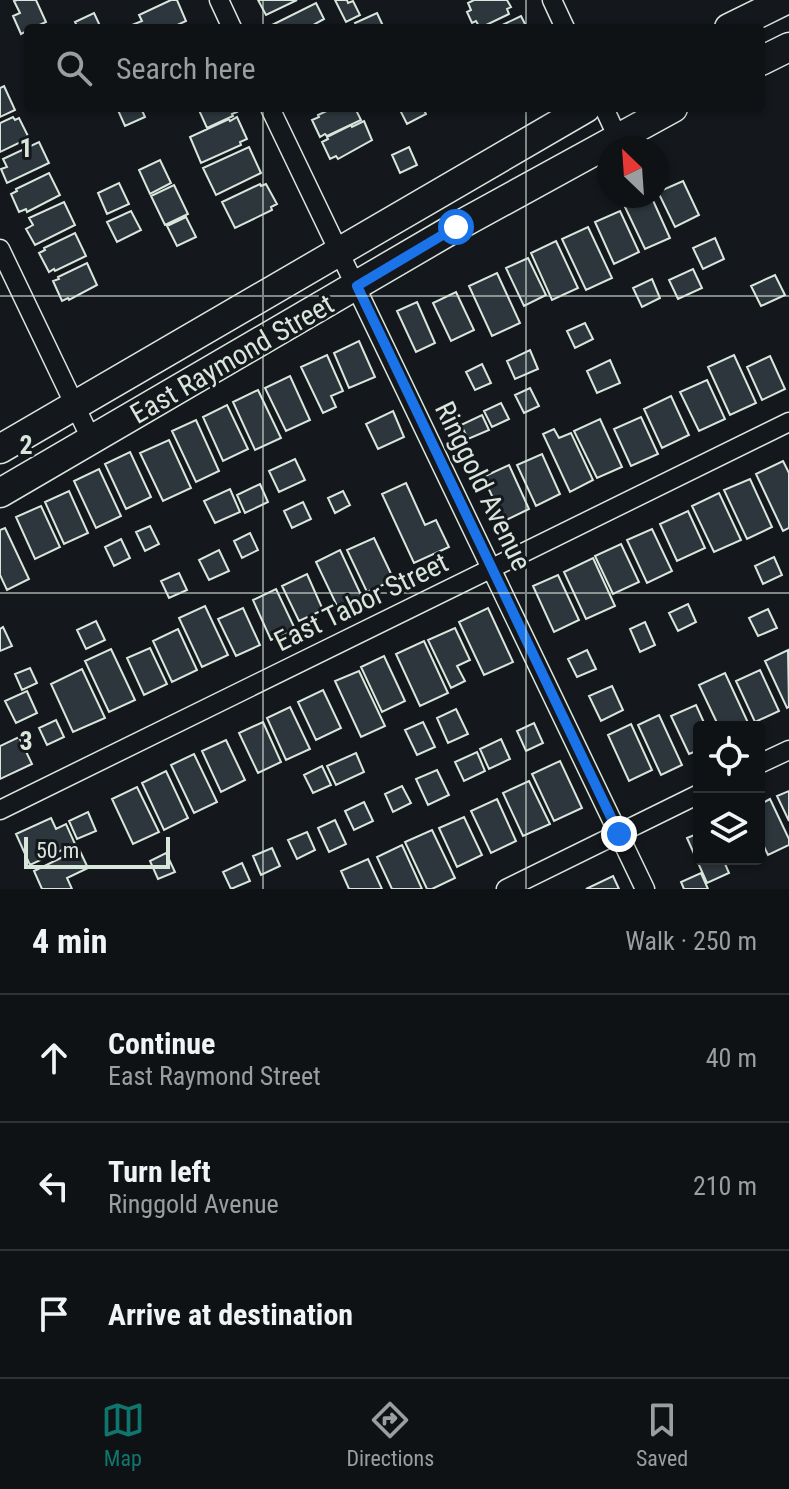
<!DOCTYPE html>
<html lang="en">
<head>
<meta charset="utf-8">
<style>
	:root { --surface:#0f1215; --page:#1d2022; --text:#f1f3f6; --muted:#9b9ea0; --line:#2f3234; --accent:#0f766e }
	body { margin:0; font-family:"Roboto Condensed",sans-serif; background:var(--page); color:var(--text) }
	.controls { position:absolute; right:24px; bottom:24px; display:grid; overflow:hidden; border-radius:8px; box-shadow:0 2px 6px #0004 }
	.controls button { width:72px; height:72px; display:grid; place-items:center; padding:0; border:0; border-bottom:2px solid var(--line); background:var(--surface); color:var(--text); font:40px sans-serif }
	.compass { position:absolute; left:597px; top:136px; width:72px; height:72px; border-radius:50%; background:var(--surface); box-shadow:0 2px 6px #0004; rotate:335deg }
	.scale { position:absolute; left:24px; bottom:20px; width:146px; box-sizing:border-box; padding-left:8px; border:4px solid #d8e6dc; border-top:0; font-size:22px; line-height:28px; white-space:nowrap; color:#d8e6dc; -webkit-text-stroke:6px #14181c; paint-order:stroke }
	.stop { position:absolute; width:24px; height:24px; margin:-18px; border:6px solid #1a73e8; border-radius:50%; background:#fff }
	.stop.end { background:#1a73e8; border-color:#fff; box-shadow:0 2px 8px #0008 }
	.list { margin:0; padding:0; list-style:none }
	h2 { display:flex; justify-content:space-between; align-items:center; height:104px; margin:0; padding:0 32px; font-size:34px }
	h2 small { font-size:26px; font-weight:400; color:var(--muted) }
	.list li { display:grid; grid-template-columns:52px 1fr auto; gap:24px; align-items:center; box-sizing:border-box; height:128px; padding:0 32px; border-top:2px solid var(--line) }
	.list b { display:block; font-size:30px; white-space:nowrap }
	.list p { margin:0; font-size:26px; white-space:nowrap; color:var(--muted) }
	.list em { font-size:26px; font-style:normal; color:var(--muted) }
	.icon { flex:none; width:44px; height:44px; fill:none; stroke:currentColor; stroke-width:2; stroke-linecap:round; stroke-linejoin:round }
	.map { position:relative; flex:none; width:789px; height:889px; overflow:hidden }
	.search { position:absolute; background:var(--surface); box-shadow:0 2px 6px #0004; left:24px; right:24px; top:24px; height:88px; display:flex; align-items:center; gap:20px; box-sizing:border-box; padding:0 28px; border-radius:8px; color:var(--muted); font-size:30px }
	.sheet { height:488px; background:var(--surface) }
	nav { display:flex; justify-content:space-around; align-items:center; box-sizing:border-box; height:112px; border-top:2px solid var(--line); background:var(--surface); font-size:22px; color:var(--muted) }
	nav a { display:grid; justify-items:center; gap:4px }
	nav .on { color:var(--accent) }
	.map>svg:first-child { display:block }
</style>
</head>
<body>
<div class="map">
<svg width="789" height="889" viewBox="0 0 789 889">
	<rect width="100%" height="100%" fill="#14181c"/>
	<!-- building -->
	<path fill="#2c363c" stroke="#d8e6dc" stroke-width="2" d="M17,0h19l10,22 -13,6h-5v2l-7,4 -8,-18 7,-3 -6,-12z
		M171,0h6l9,21 -15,7h-37l-2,-3 10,-4 -3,-6z
		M258,0h39l-31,15z
		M335,0h12l1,3 5,-2 7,14 -14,7z
		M474,0h33l4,7 -4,2 2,5 -29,14 -4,-7 -4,2 -5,-11 4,-2 -3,-7z
		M316,3l8,16 -11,6 2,3h-49z
		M94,13l7,15h-23l-3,-6z
		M377,13l7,15h-26l-3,-5z
		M521,16l6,12h-31z
		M4,86l11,24 -15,7v-29z
		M117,108h24l4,9 -20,9z
		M198,108h37l2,4 -5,2 1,2 -26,12z
		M333,108h22l6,12 -34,16 -2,-2 -5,3 -8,-17 7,-3 -1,-2z
		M399,108h24l3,6 -19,10z
		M13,117l2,3 4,-2 9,18 -4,2 1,2 -25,12v-29z
		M237,117l10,22 -7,3 1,3 -40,18 -11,-26 39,-18 1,2z
		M364,121l8,19 -34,19 -2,-3 -6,3 -8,-17 6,-3 -1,-2 24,-12 1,2z
		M39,142l10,21 -42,20 -6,-14 6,-2 -4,-8z
		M249,147l12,26 -45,22 -13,-27z
		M409,147l8,18 -17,8 -8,-18z
		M160,160l11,23 -21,11 -11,-24z
		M49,173l11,22 -33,17 -1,-3 -7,3 -8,-18 6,-3 -1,-2z
		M683,181l16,34 -24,12 -17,-35z
		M119,183l10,21 -22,10 -9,-21z
		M260,184l1,2 5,-2 11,20 -6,3 1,3 -37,18 -13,-26z
		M174,185l14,29 -23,11 -14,-29z
		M651,196l19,42 -25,11 -20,-42z
		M64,202l11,23 -40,20 -9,-16 7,-4 -4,-7z
		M131,211l10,19 -24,12 -10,-20z
		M620,211l19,41 -25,12 -19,-42z
		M186,217l10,20 -19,9 -10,-20z
		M588,227l24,51 -26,12 -24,-51z
		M75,233l11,23 -31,15 -1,-2 -5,3 -10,-19 6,-3 -1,-2z
		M715,238l9,21 -21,10 -10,-21z
		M556,241l22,47 -26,12 -21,-47z
		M528,258l18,37 -22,11 -18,-38z
		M87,263l10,22 -28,15 -1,-2 -6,3 -9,-20 6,-2 -1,-2z
		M693,269l9,19 -24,11 -9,-19z
		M497,273l23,50 -28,13 -23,-50z
		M775,275l10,20 -24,11 -10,-20z
		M652,279l8,19 -18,9 -9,-19z
		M456,292l18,38 -23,11 -18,-38z
		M417,302l18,41 -19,9 -19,-41z
		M585,323l8,16 -18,9 -8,-17z
		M359,341l16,36 -26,11 -15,-35z
		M530,350l8,19 -23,10 -8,-18z
		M327,355l16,36 -12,5 5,11 -13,6 -22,-46z
		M734,355l22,48 -26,12 -22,-48z
		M770,356l15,33 -23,11 -15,-33z
		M610,360l10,23 -23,10 -10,-22z
		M482,364l9,19 -16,7 -9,-18z
		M290,376l20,44 -24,11 -21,-43z
		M707,380l18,39 -26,12 -19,-39z
		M530,388l9,18 -15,7 -9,-18z
		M258,390l23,48 -26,12 -22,-48z
		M671,396l18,39 -27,13 -18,-39z
		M501,403l8,16 -17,8 -8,-16z
		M227,405l21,44 -25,12 -20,-44z
		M393,411l11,26 -26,12 -12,-25z
		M482,415l7,15 -21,9 -7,-14z
		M641,417l17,37 -27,12 -17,-37z
		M600,419l22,48 -25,11 -23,-47z
		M196,420l23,51 -23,11 -24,-51z
		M554,429l5,9 12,-5 22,47 -23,12 -27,-58z
		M169,440l22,48 -28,13 -23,-48z
		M130,452l21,45 -25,12 -21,-45z
		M542,454l18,40 -24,12 -19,-41z
		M295,459l10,21 -26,12 -10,-21z
		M783,461l6,12v55l-6,3 -27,-57z
		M509,465l20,44 -25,12 -21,-44z
		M99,469l22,47 -25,12 -22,-47z
		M750,479l22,48 -25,12 -23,-49z
		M406,483l19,42 11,-5 13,27 -35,16 -32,-69z
		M260,484l8,18 -23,11 -8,-18z
		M230,489l10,23 -25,11 -11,-22z
		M69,491l19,42 -24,11 -19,-42z
		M343,491l7,14 -15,8 -7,-15z
		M719,493l22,47 -27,12 -22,-46z
		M303,502l8,17 -19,9 -8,-17z
		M41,506l19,41 -25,12 -19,-42z
		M688,511l17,37 -28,13 -17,-37z
		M150,526l9,18 -14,7 -9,-19z
		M5,528l24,51 -22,11 -7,-15v-45z
		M652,529l20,42 -25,12 -20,-43z
		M250,533l8,17 -16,8 -8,-17z
		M374,538l20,42 -27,12 -20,-42z
		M121,539l9,19 -16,8 -9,-19z
		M621,544l18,38 -26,12 -18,-38z
		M219,550l10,21 -20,9 -10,-20z
		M340,550l22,47 -24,11 -22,-46z
		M774,557l8,18 -19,9 -8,-18z
		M593,558l22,48 -29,13 -22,-47z
		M179,573l8,17 -18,8 -8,-17z
		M307,574l16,36 -24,11 -17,-35z
		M558,575l21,45 -25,12 -21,-46z
		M276,589l19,40 -24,11 -18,-40z
		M688,604l8,18 -18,9 -9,-18z
		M205,606l23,49 -26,12 -23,-49z
		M243,608l17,37 -24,11 -18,-37z
		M488,608l25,54 -29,13 -25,-53z
		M768,609l9,19 -19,8 -9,-18z
		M96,621l9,19 -19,9 -9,-19z
		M645,622l10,23 -15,7 -10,-23z
		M3,627l9,19 -12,5v-22z
		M455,628l15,32 -13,6 8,15 -14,7 -23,-48z
		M178,629l19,41 -25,12 -19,-41z
		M424,641l24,52 -28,13 -24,-52z
		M150,648l17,36 -23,11 -17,-37z
		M111,649l24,51 -26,12 -24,-51z
		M587,650l9,19 -19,8 -9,-18z
		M788,650l1,57 -2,1 -22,-47z
		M384,656l21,45 -23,11 -21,-45z
		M30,668l7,15 -15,7 -7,-16z
		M82,669l23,49 -32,14 -22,-48z
		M760,670l19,41 -24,11 -19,-41z
		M359,671l26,55 -24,11 -26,-56z
		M725,673l25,54h-31l-20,-42z
		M612,686l11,24 -22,11 -12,-25z
		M323,690l18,38 -25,12 -18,-38z
		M27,691l10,22 -21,10 -11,-22z
		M696,705l10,22h-7v23l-10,4 -18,-38z
		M290,707l20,42 -24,11 -19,-42z
		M456,709l12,25 -20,9 -11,-25z
		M659,715l23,50 -21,10 -23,-50z
		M56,720l8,17 -17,8 -8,-17z
		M263,722l18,40 -23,11 -19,-40z
		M423,722l12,25 -18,8 -12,-25z
		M534,723l9,20 -17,8 -9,-20z
		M631,724l21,46 -23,11 -21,-46z
		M19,737l13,27 -32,15v-33z
		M501,739l9,20 -21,10 -9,-20z
		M226,740l19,40 -24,12 -19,-41z
		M477,752l8,19 -21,10 -9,-19z
		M356,753l8,19 -28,13 -9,-19z
		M194,754l23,48 -23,11 -23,-48z
		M560,761l22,47 -28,13 -22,-47z
		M322,766l9,19 -18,8 -9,-18z
		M437,770l12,25 -21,10 -12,-26z
		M166,771l22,47 -24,12 -22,-47z
		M529,781l21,43 -27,12 -20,-43z
		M402,786l9,17 -18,9 -8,-18z
		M137,787l22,45 -26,12 -21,-45z
		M789,791v30l-12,-25z
		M497,799l19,42 -25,12 -20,-42z
		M770,799l19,40v6l-21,10 -9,-19v-31z
		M364,802l9,19 -19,9 -9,-19z
		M88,812l8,19 -19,8 -8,-18z
		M464,817l18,38 -25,12 -18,-39z
		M51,818l5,11 10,-5 9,20 -45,21 -14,-31z
		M335,820l11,24 -17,8 -11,-24z
		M432,830l23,48 -23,11h-5l-22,-47z
		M307,832l8,18 -18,9 -9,-19z
		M699,833v26h24l6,14 -22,10 -20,-45z
		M402,845l20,44h-30l-15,-32z
		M272,848l8,18 -19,9 -8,-19z
		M79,849l9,19 -21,10 5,11h-30l-8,-18z
		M166,853l9,19 -17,7 -8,-18z
		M368,859l14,30h-33l-8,-18z
		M242,863l8,18 -19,8 -8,-17z
		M701,873l7,16h-24l-3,-7z
		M613,876l6,13h-33z"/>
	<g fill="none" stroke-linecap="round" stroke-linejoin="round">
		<defs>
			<path id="street" d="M219,0l13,28
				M552,0l13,28
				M270,108l375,781
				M604,108l14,30
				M0,249l92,192
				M759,764l30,-14
				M0,810l789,-388
				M506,889l193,-95"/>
			<path id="primary" d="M729,28l57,-28
				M761,61l28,-14
				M0,449l586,-341
				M0,493l456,-266 217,-119"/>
		</defs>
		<!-- street casing -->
		<use href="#street" stroke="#d8e6dc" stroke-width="21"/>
		<!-- primary casing -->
		<use href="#primary" stroke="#d8e6dc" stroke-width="31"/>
		<!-- street -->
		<use href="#street" stroke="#14181c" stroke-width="18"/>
		<!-- primary -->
		<use href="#primary" stroke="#14181c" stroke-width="28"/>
	</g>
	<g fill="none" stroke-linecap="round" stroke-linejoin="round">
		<!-- route -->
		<path stroke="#1a73e8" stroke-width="10" d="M456,227l-99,59 262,548"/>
	</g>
	<!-- grid -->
	<path fill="none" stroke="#d8e6dc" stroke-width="2" stroke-opacity="0.55" d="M263,0v28M526,0v28M263,108v781M526,108v781M0,296h789M0,593h789"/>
	<g text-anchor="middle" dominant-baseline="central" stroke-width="6" stroke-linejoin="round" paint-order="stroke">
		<!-- street labels -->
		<g font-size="28" fill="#d8e6dc" stroke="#14181c">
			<text transform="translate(232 359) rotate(-30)">East Raymond Street</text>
			<text transform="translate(483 486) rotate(64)">Ringgold Avenue</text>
			<text transform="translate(361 602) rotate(-26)">East Tabor Street</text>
		</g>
	</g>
	<g font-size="26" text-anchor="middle" font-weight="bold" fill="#d8e6dc" stroke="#14181c" stroke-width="6" stroke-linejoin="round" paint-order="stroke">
		<text x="26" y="157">1</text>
		<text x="26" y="454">2</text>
		<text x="26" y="750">3</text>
	</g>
</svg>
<div class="controls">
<button><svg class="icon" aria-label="locate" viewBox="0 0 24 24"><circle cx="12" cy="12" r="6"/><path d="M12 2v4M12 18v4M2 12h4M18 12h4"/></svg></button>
<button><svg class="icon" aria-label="layers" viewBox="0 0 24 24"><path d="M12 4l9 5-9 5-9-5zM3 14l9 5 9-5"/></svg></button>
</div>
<svg class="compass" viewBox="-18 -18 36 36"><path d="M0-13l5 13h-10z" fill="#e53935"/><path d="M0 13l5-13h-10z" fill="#9b9ea0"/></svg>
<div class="scale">50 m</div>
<div class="stop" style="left:456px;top:227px"></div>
<div class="stop end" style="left:619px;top:834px"></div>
<div class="search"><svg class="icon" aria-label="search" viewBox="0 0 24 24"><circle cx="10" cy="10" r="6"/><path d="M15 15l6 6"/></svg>Search here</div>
</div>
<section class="sheet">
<h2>4 min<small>Walk · 250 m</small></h2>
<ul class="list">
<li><svg class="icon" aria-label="ahead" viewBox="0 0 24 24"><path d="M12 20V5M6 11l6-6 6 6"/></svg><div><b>Continue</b><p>East Raymond Street</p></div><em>40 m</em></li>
<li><svg class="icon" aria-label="left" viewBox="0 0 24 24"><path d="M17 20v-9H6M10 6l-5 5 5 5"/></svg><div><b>Turn left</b><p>Ringgold Avenue</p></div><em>210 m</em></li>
<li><svg class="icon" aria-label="arrive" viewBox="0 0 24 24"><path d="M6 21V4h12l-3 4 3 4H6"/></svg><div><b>Arrive at destination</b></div></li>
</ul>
</section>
<nav>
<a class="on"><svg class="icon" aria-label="map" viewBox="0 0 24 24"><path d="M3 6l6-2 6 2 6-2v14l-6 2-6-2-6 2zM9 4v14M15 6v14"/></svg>Map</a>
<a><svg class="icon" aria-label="directions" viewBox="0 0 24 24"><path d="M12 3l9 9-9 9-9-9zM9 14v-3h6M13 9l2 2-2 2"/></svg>Directions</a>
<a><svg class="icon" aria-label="saved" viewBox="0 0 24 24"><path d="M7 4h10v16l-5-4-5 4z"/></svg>Saved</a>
</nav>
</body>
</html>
